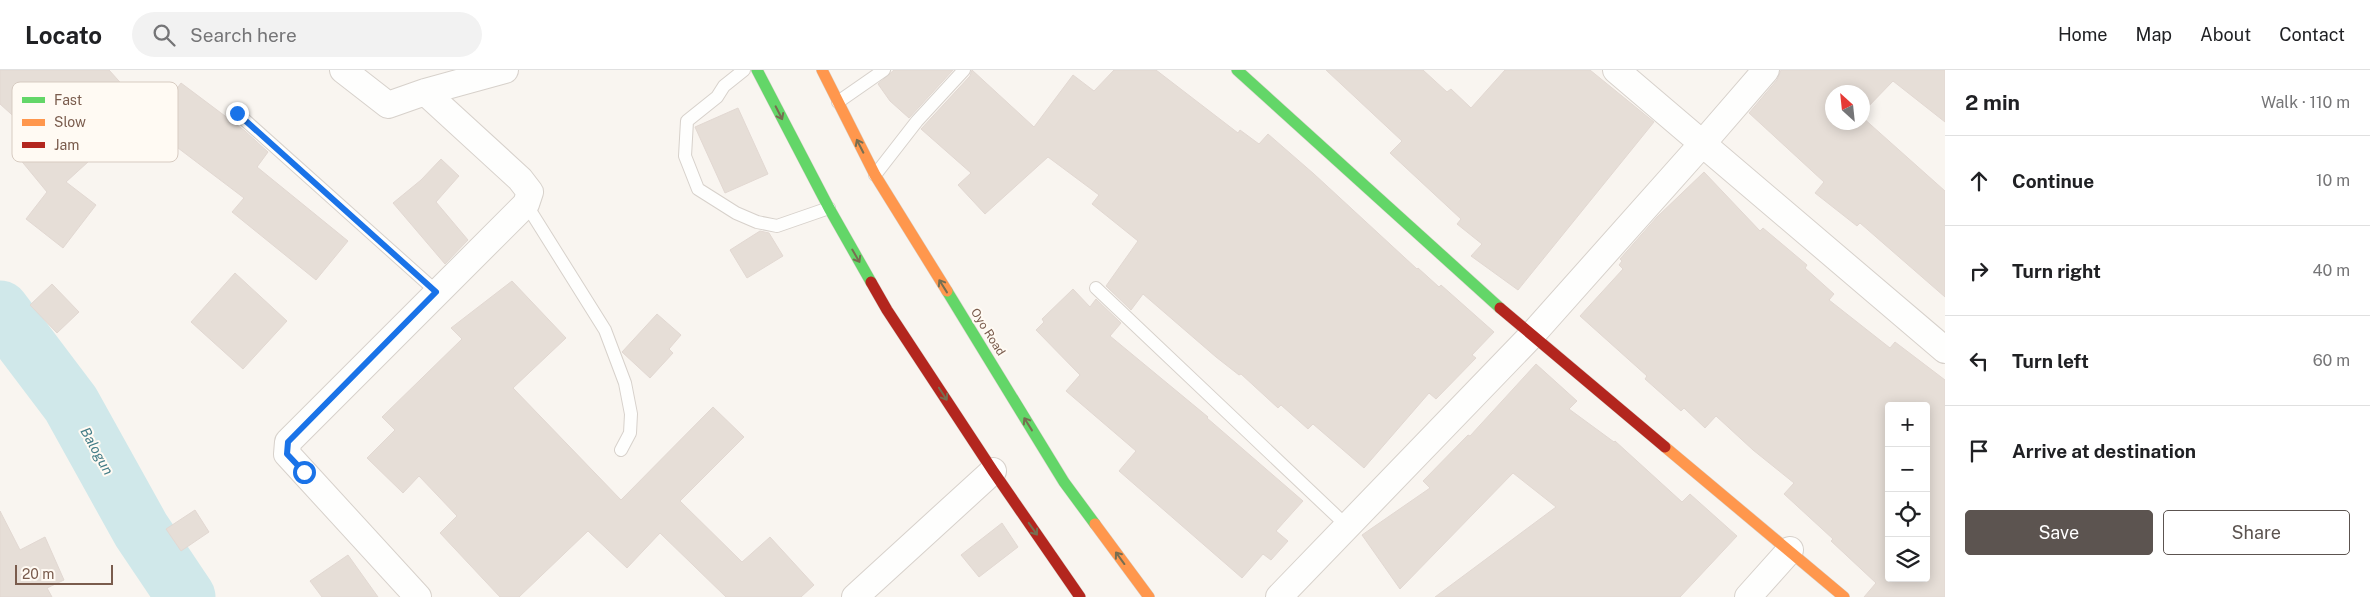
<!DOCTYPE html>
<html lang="en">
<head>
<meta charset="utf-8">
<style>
	:root { --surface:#fff; --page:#f2f2f2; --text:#202124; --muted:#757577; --line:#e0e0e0; --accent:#5c5450 }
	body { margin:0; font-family:"Public Sans",sans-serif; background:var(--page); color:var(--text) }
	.controls { position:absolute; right:15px; bottom:15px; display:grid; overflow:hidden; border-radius:5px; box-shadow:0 2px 12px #0003 }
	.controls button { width:45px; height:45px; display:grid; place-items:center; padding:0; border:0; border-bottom:1px solid var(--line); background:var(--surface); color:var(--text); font:25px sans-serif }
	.compass { position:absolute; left:1825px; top:15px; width:45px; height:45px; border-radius:50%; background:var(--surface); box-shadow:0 2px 12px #0003; rotate:333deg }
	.scale { position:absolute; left:15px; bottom:12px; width:98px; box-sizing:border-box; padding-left:5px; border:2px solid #7a5c4d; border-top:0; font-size:14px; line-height:18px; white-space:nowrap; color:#7a5c4d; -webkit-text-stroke:4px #fffaf3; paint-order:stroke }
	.stop { position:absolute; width:15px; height:15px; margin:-11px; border:4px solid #1a73e8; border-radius:50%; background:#fff }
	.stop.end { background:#1a73e8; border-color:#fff; box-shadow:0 1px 5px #0008 }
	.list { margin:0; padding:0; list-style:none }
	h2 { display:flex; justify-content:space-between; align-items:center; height:65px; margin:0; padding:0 20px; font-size:21px }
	h2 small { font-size:16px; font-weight:400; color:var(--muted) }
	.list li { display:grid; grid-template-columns:32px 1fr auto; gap:15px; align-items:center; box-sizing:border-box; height:90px; padding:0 20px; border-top:1px solid var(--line) }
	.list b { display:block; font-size:19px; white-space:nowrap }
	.list em { font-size:16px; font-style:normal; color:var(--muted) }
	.actions { display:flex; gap:10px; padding:15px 20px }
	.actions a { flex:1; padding:11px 0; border:1px solid var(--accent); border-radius:5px; text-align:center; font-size:18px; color:var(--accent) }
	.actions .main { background:var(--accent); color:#fff }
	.icon { flex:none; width:28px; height:28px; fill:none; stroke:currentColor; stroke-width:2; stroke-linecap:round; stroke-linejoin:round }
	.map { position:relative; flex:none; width:1945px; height:527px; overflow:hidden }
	header { display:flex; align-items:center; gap:30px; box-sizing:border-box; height:70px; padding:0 25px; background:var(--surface); border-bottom:1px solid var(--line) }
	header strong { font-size:24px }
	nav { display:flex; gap:28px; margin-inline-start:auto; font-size:18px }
	.search { width:350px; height:45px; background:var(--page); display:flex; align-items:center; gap:12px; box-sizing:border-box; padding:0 18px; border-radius:28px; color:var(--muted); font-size:19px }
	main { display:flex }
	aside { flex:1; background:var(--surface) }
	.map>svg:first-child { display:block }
</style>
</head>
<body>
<header>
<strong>Locato</strong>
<div class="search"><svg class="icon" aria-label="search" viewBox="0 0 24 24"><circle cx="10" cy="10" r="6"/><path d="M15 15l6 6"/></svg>Search here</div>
<nav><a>Home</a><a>Map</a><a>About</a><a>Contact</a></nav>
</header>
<main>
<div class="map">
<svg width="1945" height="527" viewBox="0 0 1945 527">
	<rect width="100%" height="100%" fill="#f9f5f0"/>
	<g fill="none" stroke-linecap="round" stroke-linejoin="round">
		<!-- river -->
		<path stroke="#d0e8ea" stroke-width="59" d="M0,240l71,94 70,126 45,67"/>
	</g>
	<!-- building -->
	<path fill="#e6ded7" stroke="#e2d8d2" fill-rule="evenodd" d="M0,0h109l36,40 -79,72 30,23 -33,43 -37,-29 21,-27 -28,-34 22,-17 -41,-37z
		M894,0h59l-44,48 -19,-17 -12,-17z
		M972,0l62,57 39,-52 21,16 20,-21h42l82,63 2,-3 19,14 9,-10 46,40 103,95 1,-1 21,19 2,-2 53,47 -22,23 4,3 -40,41 -7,-6 -65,75 -51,-44 -5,5 -27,-24 -3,3 -37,-34 -2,1 -23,-18 -73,-63 -12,16 -25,-24 32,-45 -46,-37 7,-9 -51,-38 -63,57 -27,-29 13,-12 -50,-44 49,-53z
		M1326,0h97l24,22 4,-3 20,19 34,-38h85l64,52 -136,168 -47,-34 11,-12 -25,-20 4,-5 -71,-66 12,-12z
		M1781,0h164v52l-52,-41 -31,32v-21h-30v30h30v-5l83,74v106l-85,-74 -3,3 -42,-33 9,-11 -75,-69 28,-33z
		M181,13l64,48 23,21 -11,15 91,74 -32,39 -84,-68 12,-14 -95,-72z
		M738,38l30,66 -43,19 -30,-66z
		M441,89l18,17 -23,26 32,38 -23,24 -52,-61 28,-23z
		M1704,102l56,59 3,-3 44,37 -2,3 29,26 -5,6 61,48 5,-6 50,38v217h-81l12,-14 -45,-42 2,-2 -49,-45 10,-11 -41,-33 -37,-34 -11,12 -21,-20 -3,3 -36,-32 2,-3 -67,-60 43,-47 -4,-4 3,-4 -2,-2 37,-42zM1889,336h37v172h-37z
		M760,161l9,2 14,23 -36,22 -17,-28z
		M235,203l52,48 -44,48 -52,-47z
		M512,211l54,57 -53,50 108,112 92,-93 31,30 -64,64 62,61 28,-25 44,48 -13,12h-75l-66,-64 -33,35 -39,-37 -69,66h-19l-60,-64 17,-17 -38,-40 -16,17 -36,-35 28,-28 -13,-13 80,-78 -11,-11z
		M52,214l27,28 -22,21 -27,-28z
		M1073,219l17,18 6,-8 25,24 -11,13 98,81 -1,1 96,83 -27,30 12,10 -17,19 -8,-6 -21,24 -123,-107 17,-20 -70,-60 14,-16 -44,-45 8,-8 -2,-3z
		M657,244l24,21 -12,14 4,4 -23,25 -28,-26z
		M1536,294l41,37 -8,8 45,33 1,-1 67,61 8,-8 47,42 -57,61h-245l121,-90 -43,-34 -113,116 -38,-54 68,-47 -7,-7 45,-46 2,1z
		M195,440l14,22 -28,19 -15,-22z
		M0,441l20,39 25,-13 19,43 -17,8 5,9h-52z
		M1002,453l16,24 -39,30 -18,-22z
		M348,485l30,42h-56l-12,-16z"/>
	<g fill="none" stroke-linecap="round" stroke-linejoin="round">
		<defs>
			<path id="lane" d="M744,0l-20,16 -7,11 -30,24 -2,35 13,33 38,24 21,9 20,4 52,-18
				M838,32l46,-32
				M237,43l200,179
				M875,105l42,-54 47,-51
				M526,134l79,126 20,53 6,31 -1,19 -9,17
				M1096,218l251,238"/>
			<path id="street" d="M343,0l45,35 37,-13 80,-22
				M1616,0l329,280
				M418,527l-131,-143 1,-12 238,-238 4,-12 -10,-13 -95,-87
				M855,527l138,-126
				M1279,527l252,-261 171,-192 64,-74
				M1748,527l42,-47"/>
			<path id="fast" d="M757,0l72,138 42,74
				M1237,0l263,238
				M947,221l117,191 31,42"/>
			<path id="slow" d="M822,0l53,105 72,116
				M1665,377l179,150
				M1095,454l54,73"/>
			<path id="jam" d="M871,212l16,28 106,161 87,126
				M1500,238l165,139"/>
		</defs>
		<!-- lane casing -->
		<use href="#lane" stroke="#d7d1cb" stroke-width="14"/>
		<!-- street casing -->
		<use href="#street" stroke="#d7d1cb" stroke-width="28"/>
		<!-- fast casing -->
		<use href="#fast" stroke="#d9d2cb" stroke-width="12"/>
		<!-- slow casing -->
		<use href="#slow" stroke="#d9d2cb" stroke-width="12"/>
		<!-- jam casing -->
		<use href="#jam" stroke="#d9d2cb" stroke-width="12"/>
		<!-- lane -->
		<use href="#lane" stroke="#fefefd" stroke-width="12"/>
		<!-- street -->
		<use href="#street" stroke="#fefefd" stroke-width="26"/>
		<!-- fast -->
		<use href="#fast" stroke="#63d668" stroke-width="11"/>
		<!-- slow -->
		<use href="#slow" stroke="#ff974d" stroke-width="11"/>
		<!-- jam -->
		<use href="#jam" stroke="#b3261e" stroke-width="11"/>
	</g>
	<!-- one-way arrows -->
	<defs><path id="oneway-shaft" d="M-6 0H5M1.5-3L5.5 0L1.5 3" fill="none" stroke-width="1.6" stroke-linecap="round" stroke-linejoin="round" transform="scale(1.25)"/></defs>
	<g stroke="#776e51">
		<use href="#oneway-shaft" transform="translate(779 43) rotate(63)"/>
		<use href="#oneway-shaft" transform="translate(860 76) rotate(-117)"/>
		<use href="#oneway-shaft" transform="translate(856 186) rotate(60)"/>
		<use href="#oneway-shaft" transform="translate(943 216) rotate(-122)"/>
		<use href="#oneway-shaft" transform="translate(943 324) rotate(57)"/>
		<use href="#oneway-shaft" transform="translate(1028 354) rotate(-122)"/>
		<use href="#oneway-shaft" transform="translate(1033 459) rotate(55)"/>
		<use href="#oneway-shaft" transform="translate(1120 488) rotate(-126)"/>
	</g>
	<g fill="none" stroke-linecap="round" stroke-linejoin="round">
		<!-- route -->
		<path stroke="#1a73e8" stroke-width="6" d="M237,43l199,179 -148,150 -1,12 17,18"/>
	</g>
	<g text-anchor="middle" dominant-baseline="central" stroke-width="4" stroke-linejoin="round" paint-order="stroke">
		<!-- street labels -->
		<g font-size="12" fill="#7a5c4d" stroke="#fffaf3">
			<text transform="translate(988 262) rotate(58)">Oyo Road</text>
		</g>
		<!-- water labels -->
		<g font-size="14" font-style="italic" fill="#437c86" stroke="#fffaf3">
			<text transform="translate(97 381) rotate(61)">Balogun</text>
		</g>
	</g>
	<!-- legend -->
	<rect x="12" y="12" width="166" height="80" rx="8" fill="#fffaf3" stroke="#d7cbc1" stroke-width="1"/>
	<rect x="22" y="27" width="23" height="6" fill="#63d668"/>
	<rect x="22" y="49" width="23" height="7" fill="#ff974d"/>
	<rect x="22" y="72" width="23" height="6" fill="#b3261e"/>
	<g font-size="14" fill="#7a5c4d">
		<text x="54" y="35">Fast</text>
		<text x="54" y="57">Slow</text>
		<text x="54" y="80">Jam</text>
	</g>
</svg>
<div class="controls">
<button>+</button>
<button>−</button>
<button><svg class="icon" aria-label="locate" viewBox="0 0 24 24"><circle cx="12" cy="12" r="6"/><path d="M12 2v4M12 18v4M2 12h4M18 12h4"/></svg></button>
<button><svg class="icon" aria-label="layers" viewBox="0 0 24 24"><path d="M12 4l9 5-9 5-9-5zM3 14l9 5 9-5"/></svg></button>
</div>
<svg class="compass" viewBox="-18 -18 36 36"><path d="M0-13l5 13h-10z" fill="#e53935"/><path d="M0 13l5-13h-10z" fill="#757577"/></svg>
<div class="scale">20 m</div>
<div class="stop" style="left:304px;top:402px"></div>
<div class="stop end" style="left:237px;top:43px"></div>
</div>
<aside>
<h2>2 min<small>Walk · 110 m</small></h2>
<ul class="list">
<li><svg class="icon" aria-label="ahead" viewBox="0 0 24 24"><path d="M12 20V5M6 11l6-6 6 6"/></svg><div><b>Continue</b></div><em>10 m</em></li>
<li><svg class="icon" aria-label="right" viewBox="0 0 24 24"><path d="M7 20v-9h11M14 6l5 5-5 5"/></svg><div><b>Turn right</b></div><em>40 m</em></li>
<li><svg class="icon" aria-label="left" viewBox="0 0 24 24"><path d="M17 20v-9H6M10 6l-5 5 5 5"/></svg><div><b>Turn left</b></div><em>60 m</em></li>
<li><svg class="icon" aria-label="arrive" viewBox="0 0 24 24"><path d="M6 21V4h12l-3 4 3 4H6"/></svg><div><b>Arrive at destination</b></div></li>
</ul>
<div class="actions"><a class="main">Save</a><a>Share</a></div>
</aside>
</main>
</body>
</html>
